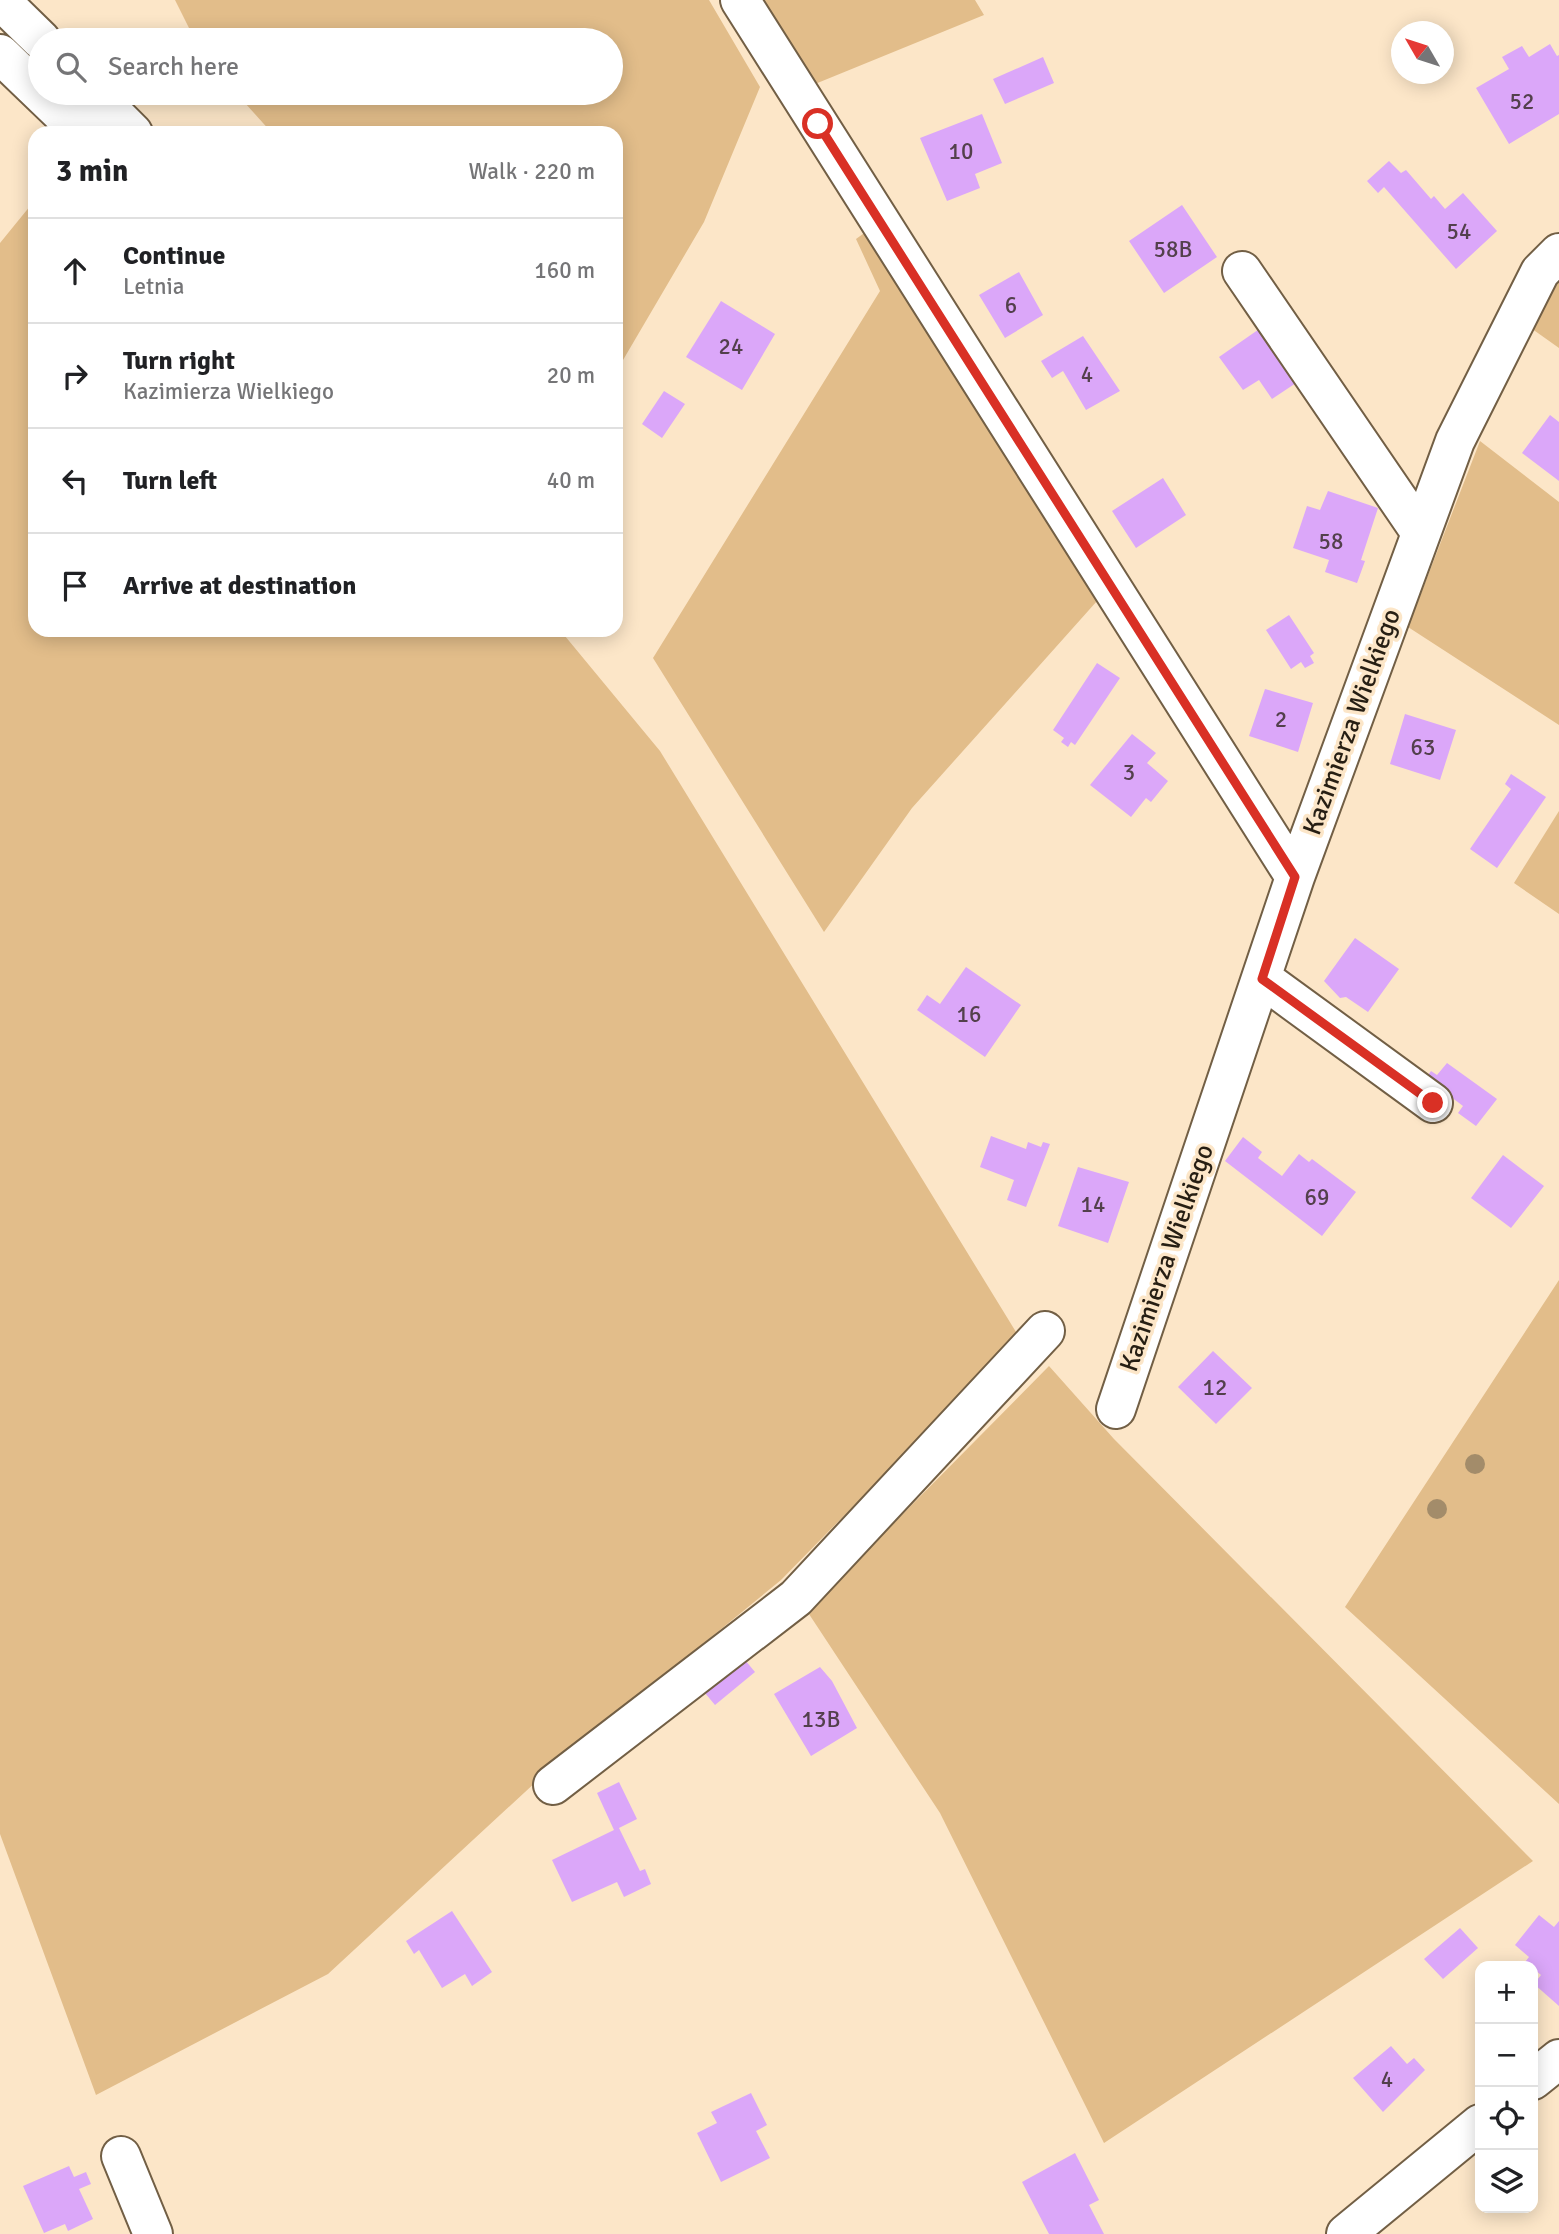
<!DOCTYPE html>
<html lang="en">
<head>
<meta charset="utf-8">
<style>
	:root { --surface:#fff; --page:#f6f6f6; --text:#202124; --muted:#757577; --line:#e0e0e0 }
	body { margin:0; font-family:Signika,sans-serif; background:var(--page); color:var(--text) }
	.controls { position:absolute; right:21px; bottom:21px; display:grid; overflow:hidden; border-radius:14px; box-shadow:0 4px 18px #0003 }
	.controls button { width:63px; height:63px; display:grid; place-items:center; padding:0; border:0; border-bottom:2px solid var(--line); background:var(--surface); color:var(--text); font:35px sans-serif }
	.compass { position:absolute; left:1391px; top:21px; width:63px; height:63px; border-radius:50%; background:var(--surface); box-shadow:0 4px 18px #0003; rotate:309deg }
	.stop { position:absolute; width:21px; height:21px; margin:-16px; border:5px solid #d93025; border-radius:50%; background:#fff }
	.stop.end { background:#d93025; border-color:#fff; box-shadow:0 2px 7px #0008 }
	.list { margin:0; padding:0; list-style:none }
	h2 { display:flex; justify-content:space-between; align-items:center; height:91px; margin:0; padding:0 28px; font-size:30px }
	h2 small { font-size:23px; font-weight:400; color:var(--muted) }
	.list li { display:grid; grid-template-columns:46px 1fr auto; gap:21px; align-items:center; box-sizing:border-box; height:105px; padding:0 28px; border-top:2px solid var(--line) }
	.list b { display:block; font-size:26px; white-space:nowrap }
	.list p { margin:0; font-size:23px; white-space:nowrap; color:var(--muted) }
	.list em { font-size:23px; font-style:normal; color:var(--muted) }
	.icon { flex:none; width:38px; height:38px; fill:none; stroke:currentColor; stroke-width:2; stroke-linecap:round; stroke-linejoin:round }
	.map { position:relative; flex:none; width:1559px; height:2234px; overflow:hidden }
	.search { position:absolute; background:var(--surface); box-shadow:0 4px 18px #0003; left:28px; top:28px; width:595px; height:77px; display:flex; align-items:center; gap:18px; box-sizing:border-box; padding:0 24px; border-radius:38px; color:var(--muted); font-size:26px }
	.panel { position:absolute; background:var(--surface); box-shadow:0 4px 18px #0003; left:28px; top:126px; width:595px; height:511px; border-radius:21px }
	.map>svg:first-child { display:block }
</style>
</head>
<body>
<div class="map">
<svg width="1559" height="2234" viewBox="0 0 1559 2234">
	<rect width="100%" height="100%" fill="#fce6c8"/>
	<!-- green -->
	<path fill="#e2bd8a" d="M175,0h534l51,87 -56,135 -88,150v-239h-344l-36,-40h375v-53h-416z
		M761,0h214l9,15 -169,69z
		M35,200v430h525l100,121 359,586 -238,243 -230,188 -223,206 -232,121 -96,-261v-1591z
		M867,231l230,370 -185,207 -88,124 -171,-274 227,-367 -24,-52z
		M1559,275v73l-31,-22z
		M1480,441l79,61v223l-151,-98z
		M1559,811v103l-45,-31z
		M1559,1280v524l-214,-197z
		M1049,1366l65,73 419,422 -429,282 -164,-330 -133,-202z"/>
	<!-- building -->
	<path fill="#dba7f9" d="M1550,44l7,12 2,-1v59l-50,30 -33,-56 33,-19 -7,-12 20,-11 7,11z
		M1043,57l11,26 -49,21 -12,-25z
		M982,114l20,49 -27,11 5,14 -33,13 -27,-63z
		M1389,161l12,12 5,-3 25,29 3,-3 11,13 18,-16 34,38 -41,38 -72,-82 -6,6 -11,-12z
		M1182,205l35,52 -53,36 -35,-52z
		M1019,272l24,43 -38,23 -26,-43z
		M721,301l54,33 -33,56 -56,-33z
		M1265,325l37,54 -30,20 -13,-19 -16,10 -24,-33z
		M1083,336l37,55 -34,19 -23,-39 -11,7 -11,-17z
		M664,391l21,13 -23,34 -20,-14z
		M1550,415l9,7v59l-37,-28z
		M1163,478l23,37 -50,33 -24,-37z
		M1328,491l50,17 -17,52 4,1 -8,22 -32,-11 4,-12 -36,-12 14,-42 13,4z
		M1289,615l25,38 -4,3 4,7 -9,5 -4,-6 -10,7 -25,-39z
		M1097,663l23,15 -45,67 -4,-3 -3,5 -7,-5 3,-4 -11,-8z
		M1265,689l48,14 -15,49 -49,-16z
		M1405,714l51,16 -16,50 -50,-16z
		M1132,734l24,19 -9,10 21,18 -17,21 -5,-4 -15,19 -41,-32z
		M1511,774l35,23 -49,71 -27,-19 41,-60 -6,-5z
		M1355,938l44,31 -31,43 -22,-15 -6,1 -16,-17z
		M966,967l55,38 -36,52 -68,-47 10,-15 13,9z
		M1447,1063l50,36 -21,27 -18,-13 5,-7 -37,-28 5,-7 6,4z
		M991,1136l35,13 2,-7 13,5 2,-5 7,2 -24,63 -19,-7 7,-20 -34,-13z
		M1243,1137l19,15 -4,6 24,18 17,-22 10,8 3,-3 44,33 -34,44 -97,-75z
		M1503,1155l41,31 -33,42 -40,-30z
		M1078,1167l51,15 -21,61 -50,-17z
		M1213,1351l39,37 -36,36 -38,-37z
		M740,1654l15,18 -40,33 -15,-18z
		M820,1667l12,14 25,47 -46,28 -37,-62z
		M619,1782l18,37 -18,9 21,43 5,-2 6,15 -27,13 -7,-15 -45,20 -20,-42 62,-30 -17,-37z
		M452,1911l40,61 -20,14 -7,-12 -23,14 -23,-38 -5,4 -8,-13z
		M1539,1915l15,12 5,-6v85l-25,-22 7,-9 -16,-13 4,-5 -14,-12z
		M1460,1928l18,20 -35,31 -19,-20z
		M1391,2046l16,18 7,-6 11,12 -42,42 -30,-34z
		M751,2093l16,32 -11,6 14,27 -49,24 -24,-49 20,-10 -6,-11z
		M1075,2153l24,47 -10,5 15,29h-55l-27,-52z
		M69,2166l5,11 12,-5 5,12 -12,5 14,30 -25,12 -3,-7 -21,9 -21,-47z"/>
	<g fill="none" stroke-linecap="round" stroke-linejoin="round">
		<defs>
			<path id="minor" d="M0,0l41,40
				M740,0l555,877
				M0,54l82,79
				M93,93l40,40
				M1242,271l179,262
				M1263,979l170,124
				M1116,1409l179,-532 160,-436 85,-169 19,-19
				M553,1785l243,-187 249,-267
				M1533,2080l26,-21
				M121,2156l32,78
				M1346,2234l134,-110"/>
		</defs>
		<!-- minor casing -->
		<use href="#minor" stroke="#725f45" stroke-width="42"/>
		<!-- minor -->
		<use href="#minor" stroke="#fff" stroke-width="38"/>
	</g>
	<!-- trees -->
	<g fill="#a38c6a">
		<circle cx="1475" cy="1464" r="10"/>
		<circle cx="1437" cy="1509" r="10"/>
	</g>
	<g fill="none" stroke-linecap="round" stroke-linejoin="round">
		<!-- route -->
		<path stroke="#d93025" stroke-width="9" d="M818,124l477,753 -33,102 171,124"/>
	</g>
	<g text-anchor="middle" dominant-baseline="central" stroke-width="7" stroke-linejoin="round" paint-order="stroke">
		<!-- number labels -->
		<g font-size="23" fill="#53404c">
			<text x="1522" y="101">52</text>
			<text x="961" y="151">10</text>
			<text x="1459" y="231">54</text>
			<text x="1173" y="249">58B</text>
			<text x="1011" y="305">6</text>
			<text x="731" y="346">24</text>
			<text x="1087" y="374">4</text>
			<text x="1331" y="541">58</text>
			<text x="1281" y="719">2</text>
			<text x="1423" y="747">63</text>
			<text x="1129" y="772">3</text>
			<text x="969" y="1014">16</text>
			<text x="1317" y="1197">69</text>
			<text x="1093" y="1204">14</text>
			<text x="1215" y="1387">12</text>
			<text x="821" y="1719">13B</text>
			<text x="1387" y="2079">4</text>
		</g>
		<!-- street labels -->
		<g font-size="26" fill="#261e13" stroke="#fce6c8">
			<text transform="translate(1352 722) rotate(-70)">Kazimierza Wielkiego</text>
			<text transform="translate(1167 1258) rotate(-71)">Kazimierza Wielkiego</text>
		</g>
	</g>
</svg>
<div class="controls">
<button>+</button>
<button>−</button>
<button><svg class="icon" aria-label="locate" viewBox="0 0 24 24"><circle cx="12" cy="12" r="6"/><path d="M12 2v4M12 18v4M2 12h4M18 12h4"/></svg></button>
<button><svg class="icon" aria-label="layers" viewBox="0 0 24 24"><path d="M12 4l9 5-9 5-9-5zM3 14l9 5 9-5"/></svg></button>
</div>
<svg class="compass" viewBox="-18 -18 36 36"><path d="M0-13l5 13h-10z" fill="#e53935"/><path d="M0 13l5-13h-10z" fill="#757577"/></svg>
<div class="stop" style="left:818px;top:124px"></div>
<div class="stop end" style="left:1433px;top:1103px"></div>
<div class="search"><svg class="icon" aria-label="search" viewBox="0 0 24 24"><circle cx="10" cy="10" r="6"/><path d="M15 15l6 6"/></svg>Search here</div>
<section class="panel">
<h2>3 min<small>Walk · 220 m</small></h2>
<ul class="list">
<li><svg class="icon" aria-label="ahead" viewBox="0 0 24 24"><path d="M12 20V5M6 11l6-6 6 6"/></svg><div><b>Continue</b><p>Letnia</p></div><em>160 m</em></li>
<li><svg class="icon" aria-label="right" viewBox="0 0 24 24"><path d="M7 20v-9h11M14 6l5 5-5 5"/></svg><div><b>Turn right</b><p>Kazimierza Wielkiego</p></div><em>20 m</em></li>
<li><svg class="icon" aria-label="left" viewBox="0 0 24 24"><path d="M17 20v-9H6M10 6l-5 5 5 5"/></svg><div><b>Turn left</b></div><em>40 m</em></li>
<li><svg class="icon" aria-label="arrive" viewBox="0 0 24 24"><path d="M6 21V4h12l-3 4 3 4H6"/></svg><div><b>Arrive at destination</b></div></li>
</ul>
</section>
</div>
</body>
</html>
